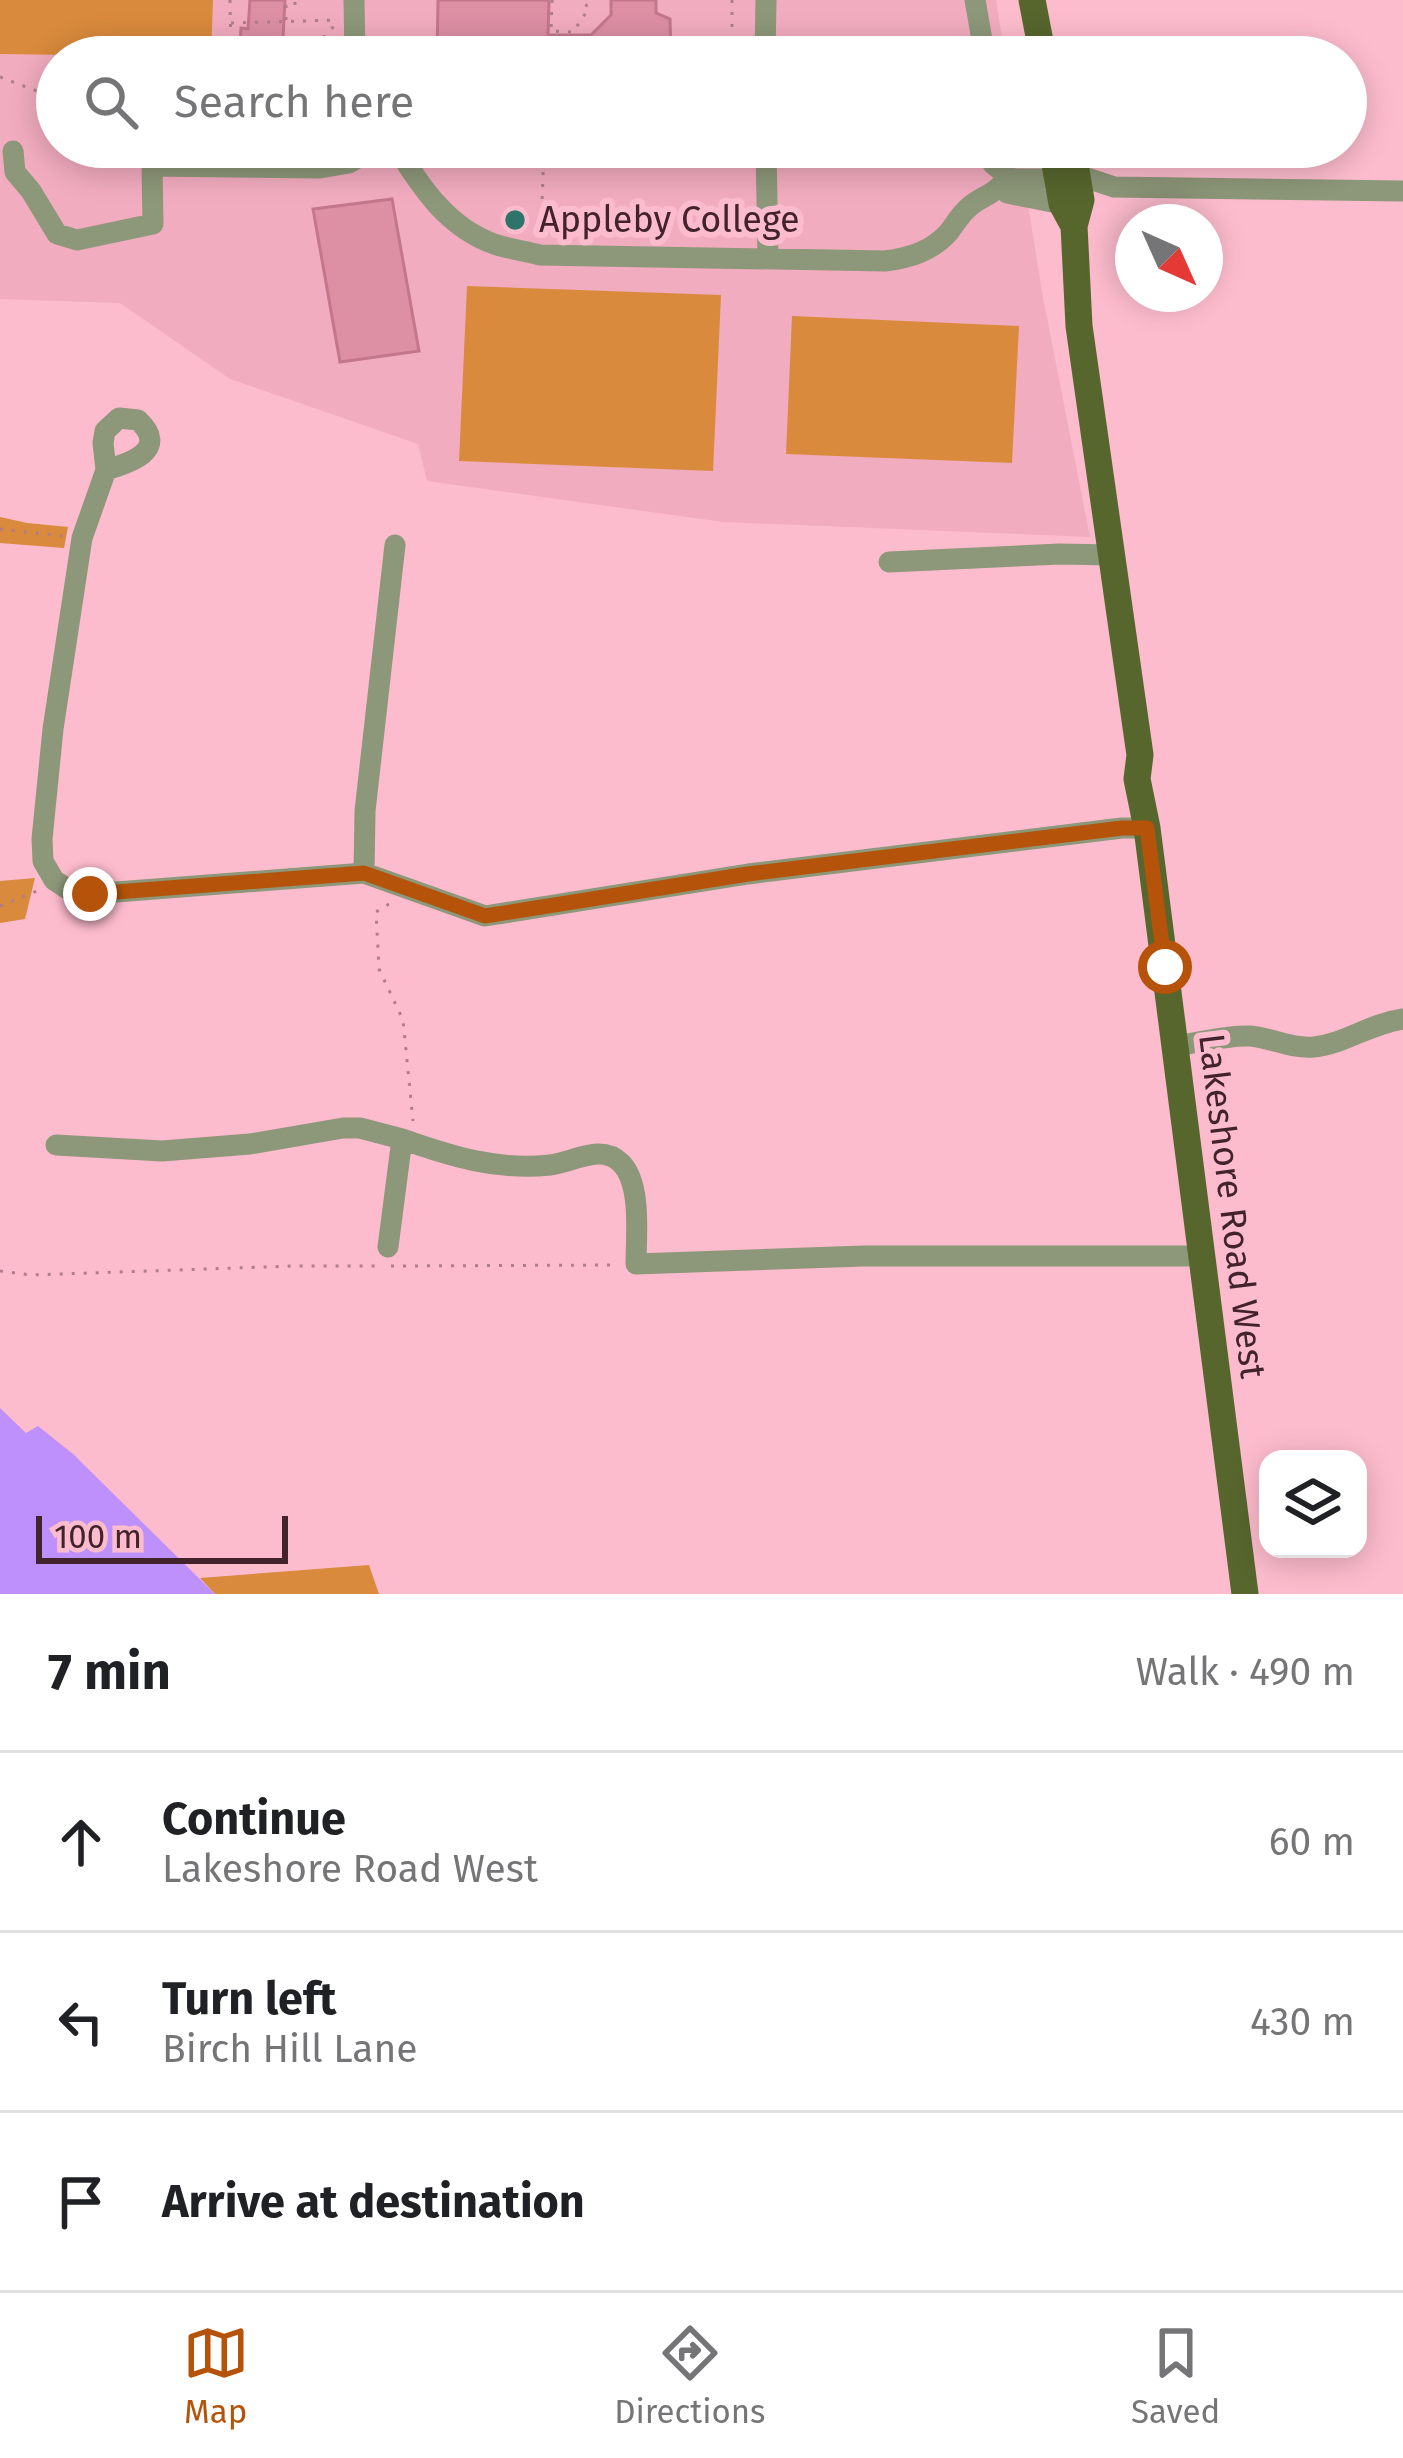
<!DOCTYPE html>
<html lang="en">
<head>
<meta charset="utf-8">
<style>
	:root { --surface:#fff; --page:#f6f6f6; --text:#202124; --muted:#757577; --line:#e0e0e0; --accent:#b45309 }
	body { margin:0; font-family:"Fira Sans",sans-serif; background:var(--page); color:var(--text) }
	.controls { position:absolute; right:36px; bottom:36px; display:grid; overflow:hidden; border-radius:24px; box-shadow:0 6px 30px #0003 }
	.controls button { width:108px; height:108px; display:grid; place-items:center; padding:0; border:0; border-bottom:3px solid var(--line); background:var(--surface); color:var(--text); font:60px sans-serif }
	.compass { position:absolute; left:1115px; top:204px; width:108px; height:108px; border-radius:50%; background:var(--surface); box-shadow:0 6px 30px #0003; rotate:135deg }
	.scale { position:absolute; left:36px; bottom:30px; width:252px; box-sizing:border-box; padding-left:12px; border:6px solid #42232c; border-top:0; font-size:33px; line-height:42px; white-space:nowrap; color:#42232c; -webkit-text-stroke:9px #fdbccd; paint-order:stroke }
	.stop { position:absolute; width:36px; height:36px; margin:-27px; border:9px solid #b45309; border-radius:50%; background:#fff }
	.stop.end { background:#b45309; border-color:#fff; box-shadow:0 3px 12px #0008 }
	.list { margin:0; padding:0; list-style:none }
	h2 { display:flex; justify-content:space-between; align-items:center; height:156px; margin:0; padding:0 48px; font-size:51px }
	h2 small { font-size:39px; font-weight:400; color:var(--muted) }
	.list li { display:grid; grid-template-columns:78px 1fr auto; gap:36px; align-items:center; box-sizing:border-box; height:180px; padding:0 48px; border-top:3px solid var(--line) }
	.list b { display:block; font-size:45px; white-space:nowrap }
	.list p { margin:0; font-size:39px; white-space:nowrap; color:var(--muted) }
	.list em { font-size:39px; font-style:normal; color:var(--muted) }
	.icon { flex:none; width:66px; height:66px; fill:none; stroke:currentColor; stroke-width:2; stroke-linecap:round; stroke-linejoin:round }
	.map { position:relative; flex:none; width:1403px; height:1594px; overflow:hidden }
	.search { position:absolute; background:var(--surface); box-shadow:0 6px 30px #0003; left:36px; right:36px; top:36px; height:132px; display:flex; align-items:center; gap:30px; box-sizing:border-box; padding:0 42px; border-radius:66px; color:var(--muted); font-size:45px }
	.sheet { height:696px; background:var(--surface) }
	nav { display:flex; justify-content:space-around; align-items:center; box-sizing:border-box; height:168px; border-top:3px solid var(--line); background:var(--surface); font-size:33px; color:var(--muted) }
	nav a { display:grid; justify-items:center; gap:6px }
	nav .on { color:var(--accent) }
	.map>svg:first-child { display:block }
</style>
</head>
<body>
<div class="map">
<svg width="1403" height="1594" viewBox="0 0 1403 1594">
	<rect width="100%" height="100%" fill="#fdbccd"/>
	<!-- built -->
	<path fill="#f2acbf" d="M0,0h996l9,57h-948v90h962l23,145 48,245 -367,-15 -296,-41 -9,-37 -188,-65 -110,-76 -120,-4z"/>
	<!-- green -->
	<path fill="#d98a3c" d="M0,0h213l-2,57 -211,-3z
		M467,286l254,9 -8,176 -254,-10z
		M792,316l227,10 -7,137 -226,-9z
		M0,517l27,6 41,4 -4,21 -64,-5z
		M35,878l-10,41 -25,4v-42z
		M369,1565l10,29h-164l-15,-16z"/>
	<!-- water -->
	<path fill="#bd90fc" d="M0,1408l26,25 12,-7 35,28 142,140h-215z"/>
	<!-- building -->
	<path fill="#dd8fa4" stroke="#c3778c" stroke-width="3" d="M250,0h35l-3,57h-43l2,-29 7,1z
		M438,0h111l-1,35h43l20,-20v-15h45v13l14,6 1,38h-234z
		M392,199l27,152 -79,11 -27,-153z"/>
	<g fill="none" stroke-linecap="round" stroke-linejoin="round">
		<!-- path -->
		<path stroke="#b07d8a" stroke-width="3" stroke-dasharray="3 9" stroke-linecap="butt" d="M230,0l1,57
			M552,0l-1,31 22,1 16,-24 -8,-8
			M732,0v57
			M286,20v-15h9v-5
			M231,23l106,-3
			M293,57l28,-17 13,-14
			M0,77l37,14
			M541,235l3,-88
			M0,529l63,7
			M389,904l-13,8 3,57 24,51 10,101
			M0,906l37,-15
			M391,1266l225,-1
			M0,1271l31,4 263,-9h88"/>
		<!-- minor -->
		<path stroke="#8d9779" stroke-width="21" d="M354,0l1,57
			M975,0l10,57
			M765,57l1,-57
			M396,147c25,40 51,80 98,97 15,5 31,7 46,11l345,6c25,-3 47,-10 64,-29 6,-8 11,-17 19,-24 10,-10 23,-12 33,-23
			M766,147l2,111
			M981,147l13,18 18,14
			M13,151l2,21 16,19 26,43 20,6 76,-16 -1,-58 168,2 29,-5 19,-11 14,-5
			M1012,179h45l21,-4 36,12 289,4
			M1010,180l-9,5 6,8 55,11 12,-3
			M106,470c24,-7 64,-20 32,-50l-19,-2 -14,13 -2,12 3,27 -24,68 -29,191 -11,110 1,22 11,19 15,10 21,4 274,-21 121,43 263,-42 374,-46h25
			M889,562l171,-8 52,1
			M364,873l1,-62 30,-266
			M1175,1046c24,-3 51,-11 75,-10 22,2 41,13 64,11 30,-3 55,-23 89,-28
			M56,1145l106,6 88,-7 93,-16h17l42,11
			M388,1247l14,-108c48,17 96,32 148,26 24,-3 51,-22 71,-2 21,21 15,73 15,101l228,-8h338"/>
		<!-- major -->
		<path stroke="#57662d" stroke-width="27" d="M1032,0l11,57
			M1052,147l10,57 12,22
			M1072,147l9,53 -7,26 5,100 61,429 -3,24 10,49 98,766"/>
	</g>
	<g fill="none" stroke-linecap="round" stroke-linejoin="round">
		<!-- route -->
		<path stroke="#b45309" stroke-width="15" d="M90,894l274,-21 121,43 263,-42 374,-46h25l18,139"/>
	</g>
	<!-- markers -->
	<circle fill="#2e746a" stroke="#fdbccd" stroke-width="4.5" cx="515" cy="220" r="12"/>
	<g text-anchor="middle" dominant-baseline="central" stroke-width="12" stroke-linejoin="round" paint-order="stroke">
		<!-- poi labels -->
		<g font-size="36" fill="#42232c" stroke="#fdbccd" text-anchor="start">
			<text x="539" y="220">Appleby College</text>
		</g>
		<!-- street labels -->
		<g font-size="36" fill="#42232c" stroke="#fdbccd">
			<text transform="translate(1232 1206) rotate(83)">Lakeshore Road West</text>
		</g>
	</g>
</svg>
<div class="controls">
<button><svg class="icon" aria-label="layers" viewBox="0 0 24 24"><path d="M12 4l9 5-9 5-9-5zM3 14l9 5 9-5"/></svg></button>
</div>
<svg class="compass" viewBox="-18 -18 36 36"><path d="M0-13l5 13h-10z" fill="#e53935"/><path d="M0 13l5-13h-10z" fill="#757577"/></svg>
<div class="scale">100 m</div>
<div class="stop" style="left:1165px;top:967px"></div>
<div class="stop end" style="left:90px;top:894px"></div>
<div class="search"><svg class="icon" aria-label="search" viewBox="0 0 24 24"><circle cx="10" cy="10" r="6"/><path d="M15 15l6 6"/></svg>Search here</div>
</div>
<section class="sheet">
<h2>7 min<small>Walk · 490 m</small></h2>
<ul class="list">
<li><svg class="icon" aria-label="ahead" viewBox="0 0 24 24"><path d="M12 20V5M6 11l6-6 6 6"/></svg><div><b>Continue</b><p>Lakeshore Road West</p></div><em>60 m</em></li>
<li><svg class="icon" aria-label="left" viewBox="0 0 24 24"><path d="M17 20v-9H6M10 6l-5 5 5 5"/></svg><div><b>Turn left</b><p>Birch Hill Lane</p></div><em>430 m</em></li>
<li><svg class="icon" aria-label="arrive" viewBox="0 0 24 24"><path d="M6 21V4h12l-3 4 3 4H6"/></svg><div><b>Arrive at destination</b></div></li>
</ul>
</section>
<nav>
<a class="on"><svg class="icon" aria-label="map" viewBox="0 0 24 24"><path d="M3 6l6-2 6 2 6-2v14l-6 2-6-2-6 2zM9 4v14M15 6v14"/></svg>Map</a>
<a><svg class="icon" aria-label="directions" viewBox="0 0 24 24"><path d="M12 3l9 9-9 9-9-9zM9 14v-3h6M13 9l2 2-2 2"/></svg>Directions</a>
<a><svg class="icon" aria-label="saved" viewBox="0 0 24 24"><path d="M7 4h10v16l-5-4-5 4z"/></svg>Saved</a>
</nav>
</body>
</html>
